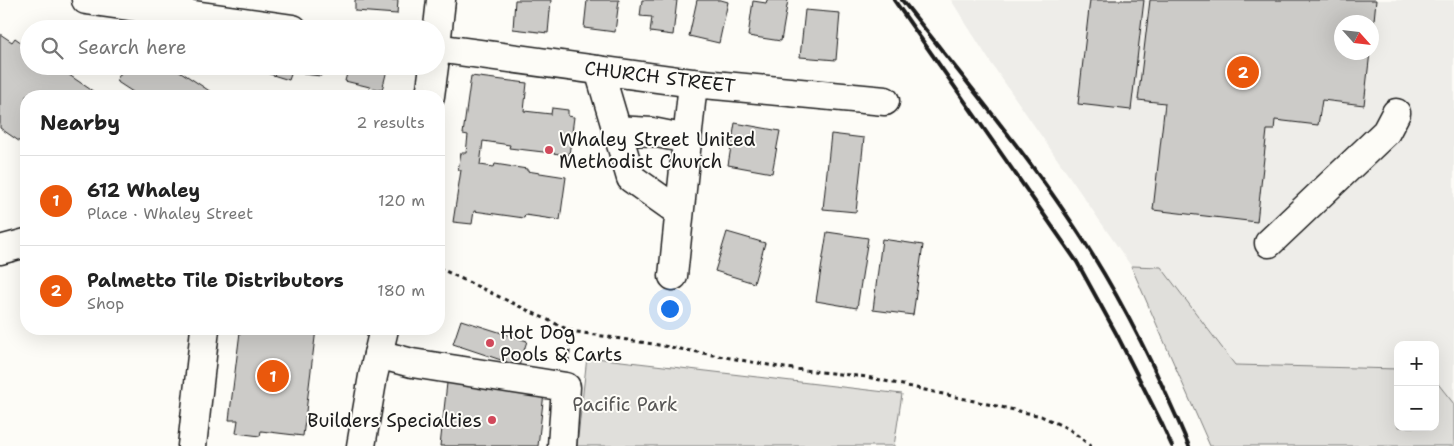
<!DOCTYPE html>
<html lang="en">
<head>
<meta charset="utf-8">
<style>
	:root { --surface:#fff; --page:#f2f2f2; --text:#222; --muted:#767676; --line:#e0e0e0; --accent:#ea580c }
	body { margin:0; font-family:"Shantell Sans",sans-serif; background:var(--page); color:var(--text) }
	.controls { position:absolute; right:15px; bottom:15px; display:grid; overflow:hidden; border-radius:10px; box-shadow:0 5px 20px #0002 }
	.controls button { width:45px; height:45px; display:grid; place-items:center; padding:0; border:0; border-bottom:1px solid var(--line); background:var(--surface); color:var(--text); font:25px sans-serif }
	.compass { position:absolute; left:1334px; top:15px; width:45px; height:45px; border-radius:50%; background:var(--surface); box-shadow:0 5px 20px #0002; rotate:117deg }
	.you { position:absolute; left:669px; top:308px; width:18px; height:18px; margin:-12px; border:4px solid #fff; border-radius:50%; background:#1a73e8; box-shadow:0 0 0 8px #1a73e833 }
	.badge { display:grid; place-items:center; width:32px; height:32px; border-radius:50%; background:var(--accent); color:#fff; font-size:16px; font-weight:700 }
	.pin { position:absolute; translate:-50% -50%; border:2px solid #fff; box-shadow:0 1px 5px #0006 }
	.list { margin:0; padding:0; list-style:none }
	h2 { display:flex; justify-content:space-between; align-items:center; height:65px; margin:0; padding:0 20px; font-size:21px }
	h2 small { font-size:16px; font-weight:400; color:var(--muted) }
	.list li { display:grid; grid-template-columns:32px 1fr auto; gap:15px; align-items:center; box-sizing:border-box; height:90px; padding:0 20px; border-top:1px solid var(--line) }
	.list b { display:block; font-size:19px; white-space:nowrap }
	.list p { margin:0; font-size:16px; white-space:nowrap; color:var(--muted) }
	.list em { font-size:16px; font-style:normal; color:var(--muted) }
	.icon { flex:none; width:28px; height:28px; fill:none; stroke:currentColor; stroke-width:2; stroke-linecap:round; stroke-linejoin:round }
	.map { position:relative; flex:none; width:1454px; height:446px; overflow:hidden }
	.search { position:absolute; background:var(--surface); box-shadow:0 5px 20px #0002; left:20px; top:20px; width:425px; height:55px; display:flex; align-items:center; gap:12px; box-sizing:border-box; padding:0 18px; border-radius:28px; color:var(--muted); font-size:19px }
	.panel { position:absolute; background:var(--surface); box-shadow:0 5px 20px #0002; left:20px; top:90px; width:425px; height:245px; border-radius:20px }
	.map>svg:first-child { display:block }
</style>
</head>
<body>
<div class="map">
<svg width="1454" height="446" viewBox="0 0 1454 446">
	<rect width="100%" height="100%" fill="#fdfcf7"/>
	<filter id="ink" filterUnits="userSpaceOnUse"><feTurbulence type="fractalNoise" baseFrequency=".02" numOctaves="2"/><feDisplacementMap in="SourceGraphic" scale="10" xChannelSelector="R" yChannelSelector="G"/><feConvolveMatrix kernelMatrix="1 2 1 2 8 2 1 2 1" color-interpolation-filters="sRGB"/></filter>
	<g filter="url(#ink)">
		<!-- built -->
		<path fill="#eeede9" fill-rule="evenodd" d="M951,0h503v404l-19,-24v-35h-37v24l-163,-4 -74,-98 -30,-1 -140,-203zM1342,22h30v30h-30z"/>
		<!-- green -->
		<path fill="#e0dfdb" stroke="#7e7e7c" d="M1131,266l30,1 74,98 163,4v58h37v-47l19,24v42h-244z
			M587,357l315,37 -8,52h-317z"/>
		<!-- building -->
		<path fill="#cccbc8" stroke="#1c1c1c" d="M355,0h43l-1,14 -42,-3z
			M515,0h36l-3,33 -35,-4z
			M587,0h32l-4,32 -31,-4z
			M642,0h35l-4,35 -23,-3 2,-15 -12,-1z
			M697,0h24l7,2 -9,41 -30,-7z
			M767,0h21l-7,41 -33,-5 5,-35 13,2z
			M1090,0h54l-13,110 -53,-6z
			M1150,0h226l-4,41v-19h-30v30h28l-6,53 -42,-5 -4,25 -43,-5 -1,10h-7l-10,92 -104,-12 12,-107 -27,-3z
			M805,10l35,3 -4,47 -36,-3z
			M0,34l12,8 3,-4 14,10v18h27l44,30h-74v50l-26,-18z
			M125,66h47l45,30h-78l-23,-15z
			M262,66h32l-5,14 -29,-9z
			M304,66h24v2l-6,-1 -1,9 -18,-2z
			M349,66h39l-6,24 -37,-9z
			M471,76l56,7 -3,28 27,3 1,-6 16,2v6l6,1 -5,38 -60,-7 1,-3 -27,-4 -3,24 14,2 1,-3 32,5v2l39,6 -6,43 -35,-5 -1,3 -50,-7 -2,13 -19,-2 8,-52h-3l3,-17h5l2,-18 -5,-1z
			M735,123l45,8 -8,42 -44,-8z
			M831,134l33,4 -8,74 -33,-3z
			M727,232l38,11 -11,40 -39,-12z
			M827,232l41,6 -11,70 -41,-7z
			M882,239l41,6 -10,70 -40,-5z
			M461,320l66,21 -8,25 -66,-22z
			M244,329h72l-13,107 -42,-5 -1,5 -24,-3 2,-13h-9l11,-88h4z
			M447,383l97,10 -6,53h-98z"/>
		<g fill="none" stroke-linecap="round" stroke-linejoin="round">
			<defs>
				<path id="minor" d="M86,0l207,29
					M436,48l257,35 192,18
					M599,70l32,108 48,34
					M616,130l36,2 35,7
					M1269,243l117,-111 10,-19
					M0,250l26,-7
					M673,276l20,-193
					M378,354l34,9 154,24 -4,59
					M192,446l13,-117"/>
				<path id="major" d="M436,45l5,-45
					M430,96l4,-30
					M361,446l12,-70 11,-47"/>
			</defs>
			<!-- minor casing -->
			<use href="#minor" stroke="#1c1c1c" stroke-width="31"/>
			<!-- major casing -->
			<use href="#major" stroke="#1c1c1c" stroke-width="31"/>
			<!-- path -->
			<path stroke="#1c1c1c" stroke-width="3" stroke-dasharray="4 4" stroke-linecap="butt" d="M439,268l132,63 82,13 132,24 82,9 174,39 28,13 22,17
				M568,362l3,-31"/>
			<!-- minor -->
			<use href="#minor" stroke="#fdfcf7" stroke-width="28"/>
			<!-- major -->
			<use href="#major" stroke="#fdfcf7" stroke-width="28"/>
			<!-- rail -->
			<path stroke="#1c1c1c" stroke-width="4" d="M894,0l183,262 40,73 44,87 11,24
				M902,0c65,83 134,164 190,254 38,61 69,126 97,192"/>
		</g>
	</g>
	<!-- markers -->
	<g fill="#d1495b" stroke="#fdfcf7" stroke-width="2">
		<circle cx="549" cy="150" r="5"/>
		<circle cx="490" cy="343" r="5"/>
		<circle cx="492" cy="420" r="5"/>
	</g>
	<g text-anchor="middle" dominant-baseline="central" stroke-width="4" stroke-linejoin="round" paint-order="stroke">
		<!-- street labels -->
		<g font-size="19" fill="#1c1c1c" stroke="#fdfcf7">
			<text transform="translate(660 77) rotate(7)">CHURCH STREET</text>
		</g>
		<!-- poi labels -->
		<g font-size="19" fill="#1c1c1c" stroke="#fdfcf7" text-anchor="start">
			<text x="559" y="139">Whaley Street United<tspan x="559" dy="22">Methodist Church</tspan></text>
			<text x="500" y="332">Hot Dog<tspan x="500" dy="22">Pools &amp; Carts</tspan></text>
			<text x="482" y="420" text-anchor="end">Builders Specialties</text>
		</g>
		<!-- park labels -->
		<g font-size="19" fill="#575655" stroke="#fdfcf7">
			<text x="625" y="404">Pacific Park</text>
		</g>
	</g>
</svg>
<div class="controls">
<button>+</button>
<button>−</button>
</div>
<svg class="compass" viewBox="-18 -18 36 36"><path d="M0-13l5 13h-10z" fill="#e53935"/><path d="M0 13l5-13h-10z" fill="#767676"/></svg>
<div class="you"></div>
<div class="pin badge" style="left:273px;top:376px">1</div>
<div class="pin badge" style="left:1243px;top:72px">2</div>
<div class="search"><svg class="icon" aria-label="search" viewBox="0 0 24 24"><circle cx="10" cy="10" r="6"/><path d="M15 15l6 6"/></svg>Search here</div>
<section class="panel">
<h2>Nearby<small>2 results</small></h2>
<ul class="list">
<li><span class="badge">1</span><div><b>612 Whaley</b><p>Place · Whaley Street</p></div><em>120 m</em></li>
<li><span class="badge">2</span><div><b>Palmetto Tile Distributors</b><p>Shop</p></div><em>180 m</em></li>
</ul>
</section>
</div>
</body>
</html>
